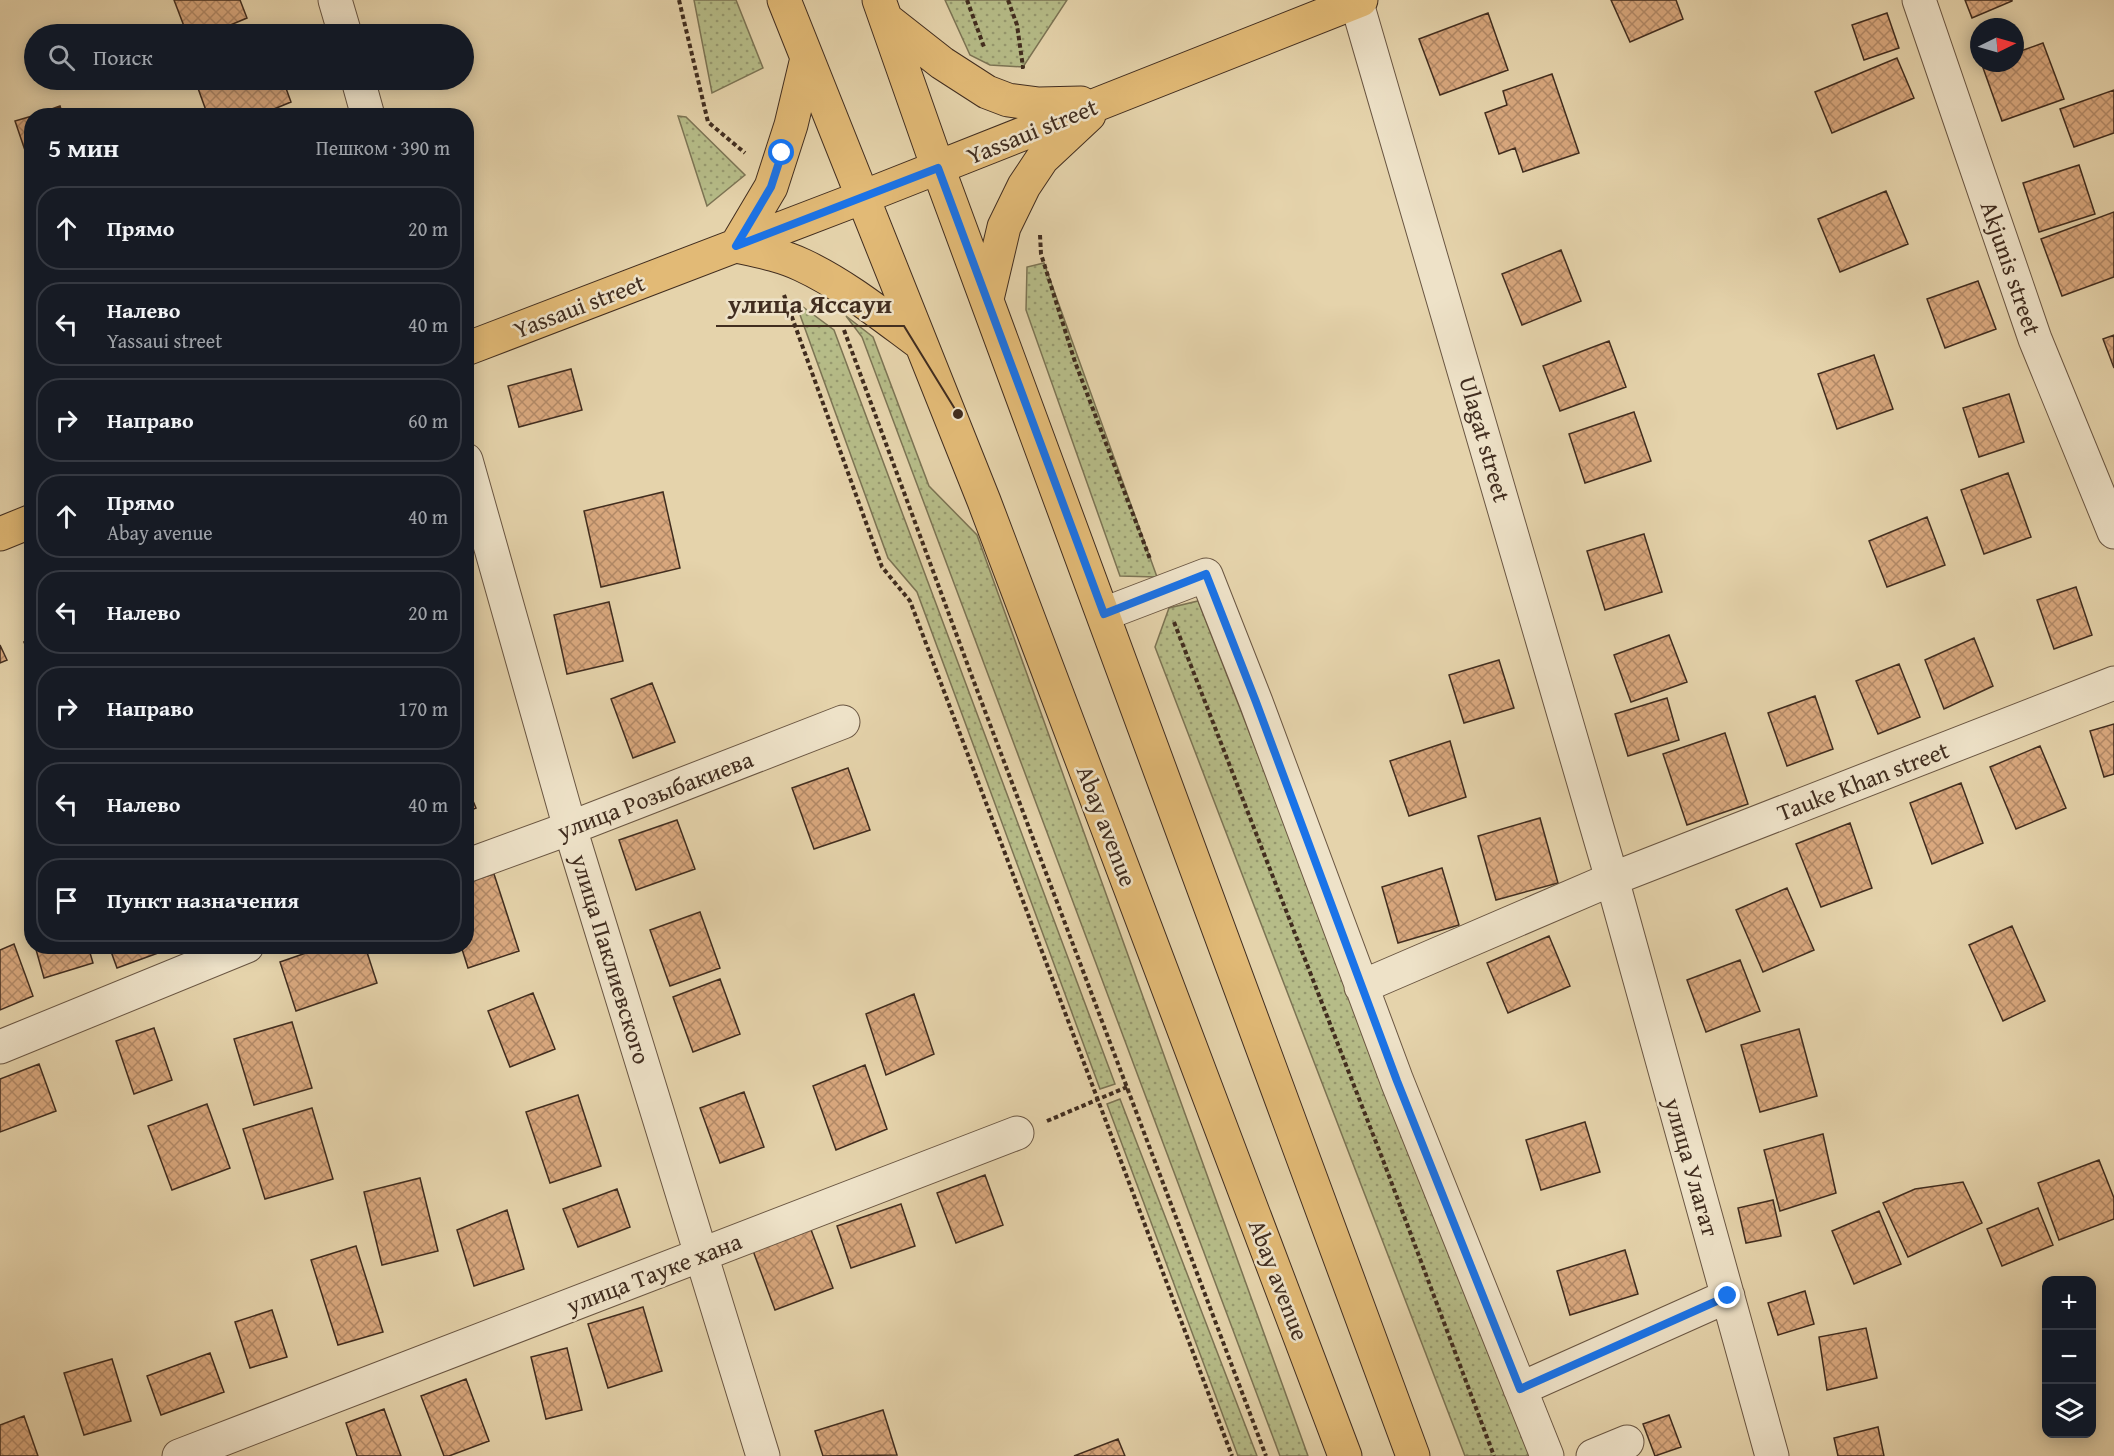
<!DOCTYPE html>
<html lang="ru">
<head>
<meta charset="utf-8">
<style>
	:root { --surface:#171b24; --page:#20242c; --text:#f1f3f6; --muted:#9ea1a6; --line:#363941 }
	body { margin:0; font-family:"Gentium Book Plus",serif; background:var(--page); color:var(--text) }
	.controls { position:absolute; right:18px; bottom:18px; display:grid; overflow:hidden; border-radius:12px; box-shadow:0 3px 15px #0003 }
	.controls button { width:54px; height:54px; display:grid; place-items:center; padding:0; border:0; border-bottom:2px solid var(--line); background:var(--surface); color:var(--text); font:30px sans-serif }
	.compass { position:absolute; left:1970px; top:18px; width:54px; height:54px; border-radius:50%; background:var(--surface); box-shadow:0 3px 15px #0003; rotate:85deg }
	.stop { position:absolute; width:18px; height:18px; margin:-14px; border:4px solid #1a73e8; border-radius:50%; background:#fff }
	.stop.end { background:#1a73e8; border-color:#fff; box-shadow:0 2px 6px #0008 }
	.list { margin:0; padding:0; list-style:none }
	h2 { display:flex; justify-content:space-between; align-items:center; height:78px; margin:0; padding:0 24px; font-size:26px }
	h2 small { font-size:20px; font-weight:400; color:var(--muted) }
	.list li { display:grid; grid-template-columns:39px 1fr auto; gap:18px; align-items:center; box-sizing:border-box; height:84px; margin:0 12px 12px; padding:0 12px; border:2px solid var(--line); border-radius:24px }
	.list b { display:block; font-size:22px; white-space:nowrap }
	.list p { margin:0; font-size:20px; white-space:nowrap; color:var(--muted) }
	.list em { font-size:20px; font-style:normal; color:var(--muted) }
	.icon { flex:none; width:33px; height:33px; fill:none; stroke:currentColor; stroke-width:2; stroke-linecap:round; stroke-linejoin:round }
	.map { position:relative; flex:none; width:2114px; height:1456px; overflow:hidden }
	.search { position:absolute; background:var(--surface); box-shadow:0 3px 15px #0003; left:24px; top:24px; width:450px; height:66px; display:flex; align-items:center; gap:15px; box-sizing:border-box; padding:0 21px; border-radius:33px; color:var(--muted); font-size:22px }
	.panel { position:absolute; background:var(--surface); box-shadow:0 3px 15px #0003; left:24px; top:108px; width:450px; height:846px; border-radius:24px }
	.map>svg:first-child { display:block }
</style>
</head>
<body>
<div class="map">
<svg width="2114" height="1456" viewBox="0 0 2114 1456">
	<defs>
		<pattern id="grass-dots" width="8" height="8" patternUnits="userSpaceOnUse" patternTransform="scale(1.5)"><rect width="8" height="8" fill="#b6bc88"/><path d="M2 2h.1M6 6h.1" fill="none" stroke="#96996f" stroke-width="1.8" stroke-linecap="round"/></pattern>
		<pattern id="building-cross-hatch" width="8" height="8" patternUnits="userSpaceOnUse" patternTransform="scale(1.5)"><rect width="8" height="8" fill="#d9a87e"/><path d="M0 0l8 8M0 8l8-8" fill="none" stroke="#b28967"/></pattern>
	</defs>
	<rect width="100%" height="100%" fill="#e5d3ab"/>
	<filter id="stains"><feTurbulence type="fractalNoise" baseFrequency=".00333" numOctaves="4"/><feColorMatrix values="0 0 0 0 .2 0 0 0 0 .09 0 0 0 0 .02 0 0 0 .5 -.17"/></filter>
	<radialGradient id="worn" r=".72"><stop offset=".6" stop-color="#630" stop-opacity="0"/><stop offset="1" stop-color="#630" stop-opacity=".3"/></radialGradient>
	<!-- grass -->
	<path fill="url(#grass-dots)" stroke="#7c7454" stroke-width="1.5" d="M694,0h42l27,68 -51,25z
		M945,0h122l-44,67 -33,-2 -20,-10z
		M678,116l8,1 59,58 -38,31z
		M1044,263l113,314 -37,-1 -94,-266 1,-43z
		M795,301l39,29 281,754 -15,5 -183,-497 -29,-34z
		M846,316l27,21 56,149 48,49 331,921h-28l-418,-1119z
		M1198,601l334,855h-67l-310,-809 14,-39z
		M1120,1099l137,357h-19l-131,-352z"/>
	<!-- building -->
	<path fill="url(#building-cross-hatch)" stroke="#412d1f" stroke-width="1.5" d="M174,0h66l7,18 -38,16h-22z
		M1611,0h65l7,19 -53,23z
		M1965,0h47v1l-40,17z
		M1488,13l20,57 -68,25 -21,-56z
		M1887,13l12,35 -35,12 -12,-35z
		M2043,43l21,56 -62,22 -20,-56 5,-2h28v-10z
		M1897,58l17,40 -82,35 -17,-41z
		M1552,74l27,79 -56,19 -8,-24 -16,6 -14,-41 22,-8 -4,-14z
		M195,80h88l8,22 -34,14h-49z
		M2114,90v43l-40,14 -14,-38z
		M60,106l3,10h-31z
		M32,116v55l-17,-50z
		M2079,165l16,49 -56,18 -16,-49z
		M1886,191l22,53 -68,28 -22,-53z
		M2114,212v65l-52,19 -21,-57z
		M1561,250l20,51 -59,24 -20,-51z
		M1978,281l18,48 -51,19 -18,-49z
		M2114,335v33l-11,-29z
		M1609,341l17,46 -66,24 -17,-45z
		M1874,355l19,54 -56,20 -19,-55z
		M571,369l11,41 -63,17 -11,-41z
		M2009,394l15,48 -45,15 -16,-49z
		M1634,412l17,49 -66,22 -16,-49z
		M2008,473l23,64 -47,17 -23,-64z
		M663,492l17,76 -79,19 -17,-76z
		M1927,517l18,48 -58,22 -18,-46z
		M1644,534l18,58 -57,18 -18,-59z
		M2076,587l16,48 -38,14 -17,-49z
		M609,602l14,59 -56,13 -13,-59z
		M1669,635l18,47 -56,20 -17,-47z
		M1974,638l19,48 -49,23 -19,-49z
		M32,640v22l-8,-20z
		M0,645l7,15 -7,3z
		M1499,660l15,48 -50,15 -15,-48z
		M1899,664l21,53 -42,17 -22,-53z
		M652,683l23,59 -42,16 -22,-59z
		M1815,696l18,53 -46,17 -19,-53z
		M1667,698l12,42 -51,16 -13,-42z
		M2114,724v50l-10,3 -14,-46z
		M1725,733l23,71 -61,21 -24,-71z
		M1450,741l16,56 -57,19 -19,-55z
		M2040,746l26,62 -50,21 -26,-62z
		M848,768l22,62 -56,19 -22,-61z
		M1961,783l22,60 -51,21 -22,-61z
		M466,784l10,24 -10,4z
		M1540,818l18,65 -62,17 -18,-64z
		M677,820l18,49 -59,21 -17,-50z
		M1850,823l22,65 -51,19 -25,-63z
		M1442,868l17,57 -61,18 -16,-56z
		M494,874l25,77 -51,17 -7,-22h5v-64z
		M1787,888l27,62 -51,22 -27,-62z
		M700,912l20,56 -50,18 -20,-56z
		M32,917v19l-6,-17z
		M2012,926l33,75 -42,20 -34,-76z
		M1549,936l21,50 -62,27 -21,-50z
		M14,944l19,52 -33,14v-60z
		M35,946h53l5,17 -49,15z
		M109,946h59l1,3 -52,19z
		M326,946h39l12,37 -81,28 -16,-49z
		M1740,960l20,51 -54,21 -19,-52z
		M720,979l20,55 -47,18 -20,-55z
		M533,993l22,56 -45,18 -22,-56z
		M914,994l20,60 -48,21 -20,-61z
		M292,1022l20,66 -58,17 -20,-66z
		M154,1028l18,52 -38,14 -18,-53z
		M1799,1029l18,67 -57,16 -19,-67z
		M39,1064l17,47 -56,21v-53z
		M865,1065l22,64 -51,21 -23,-64z
		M744,1092l20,55 -44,16 -20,-55z
		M578,1095l23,71 -51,17 -24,-71z
		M207,1104l23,64 -58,22 -24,-64z
		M312,1108l21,71 -68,20 -22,-70z
		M1585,1122l15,50 -59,18 -15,-50z
		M1823,1134l13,59 -56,18 -16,-61z
		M2099,1160l15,38v21l-55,21 -21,-57z
		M985,1175l18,50 -47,18 -19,-50z
		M420,1178l18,73 -56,14 -18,-73z
		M1963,1182l19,41 -74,34 -25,-54 32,-14z
		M617,1189l13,38 -52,20 -15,-38z
		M1773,1200l8,36 -35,7 -8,-35z
		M901,1204l14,42 -64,22 -14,-42z
		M2038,1208l15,37 -51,21 -15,-37z
		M507,1210l17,59 -50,17 -17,-56z
		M1879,1211l22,53 -47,20 -22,-53z
		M810,1227l23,61 -58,22 -23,-62z
		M356,1246l27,86 -45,13 -27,-85z
		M1625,1250l13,44 -68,21 -13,-44z
		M1805,1291l9,33 -36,11 -10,-32z
		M643,1307l19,64 -54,17 -20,-64z
		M272,1310l15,47 -37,11 -15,-46z
		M1866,1328l11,50 -50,12 -8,-53z
		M567,1348l15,62 -36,9 -15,-62z
		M210,1353l14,39 -63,23 -14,-39z
		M112,1359l19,62 -47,14 -20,-62z
		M466,1379l23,62 -40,15h-5l-23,-60z
		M384,1409l17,47h-44l-11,-33z
		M883,1410l14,45 -74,1 -8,-25z
		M1669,1415l12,32 -26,9 -12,-32z
		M24,1416l14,40h-38v-31z
		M1878,1427l6,29h-46l-4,-18z
		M1118,1439l7,17h-51z"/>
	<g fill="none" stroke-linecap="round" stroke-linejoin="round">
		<defs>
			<path id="minor" d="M335,0l10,34
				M1356,0l256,879 160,577
				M1919,0l116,339 79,193
				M358,80l10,36
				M466,460l104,368 193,628
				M1104,614l102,-39 50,127 141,379 150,375
				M466,866l104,-38 273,-106
				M1361,987l251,-108 502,-196
				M0,1047l247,-101
				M1520,1389l208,-93
				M179,1456l838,-323
				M1593,1456l34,-14"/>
			<path id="major" d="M784,0l200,501 361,955
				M879,0l59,168 475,1288
				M886,19l56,44 45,29 21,8 31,4 42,-1
				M736,246c23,5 45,9 66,19 43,20 81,51 119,79
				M736,246l35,-59 20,-62 16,-67
				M987,299l17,-72 20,-41 18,-27 47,-44
				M466,349l397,-152 498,-197
				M0,534l32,-13"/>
		</defs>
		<!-- minor casing -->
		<use href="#minor" stroke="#6a5642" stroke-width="35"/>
		<!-- major casing -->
		<use href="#major" stroke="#412d1f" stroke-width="35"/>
		<!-- path -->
		<path stroke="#412d1f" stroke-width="4" stroke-dasharray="4.5 3" stroke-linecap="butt" d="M679,0l29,122 37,31
			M967,0l17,47
			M1008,0l9,25 6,42h-2
			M1040,235l1,19 34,108 75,197
			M784,295l98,272 28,34 322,855
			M844,330l130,352 292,774
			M1174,622l212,546 108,288
			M1047,1121l80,-34"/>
		<!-- minor -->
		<use href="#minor" stroke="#eee2c8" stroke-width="33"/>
		<!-- major -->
		<use href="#major" stroke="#e2ba76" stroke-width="33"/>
	</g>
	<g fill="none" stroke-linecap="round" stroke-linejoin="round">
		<!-- route -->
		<path stroke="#1a73e8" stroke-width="8" d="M782,153l-11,34 -35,59 202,-78 166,446 102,-40 50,128 141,379 123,308 208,-93"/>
	</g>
	<g text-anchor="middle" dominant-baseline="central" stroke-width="5" stroke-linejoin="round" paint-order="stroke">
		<!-- street labels -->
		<g font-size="24" fill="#412d1f" stroke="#eee2c8">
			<text transform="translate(1032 131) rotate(-22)">Yassaui street</text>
			<text transform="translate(2011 268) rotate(71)">Akjunis street</text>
			<text transform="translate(579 306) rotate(-21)">Yassaui street</text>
			<text transform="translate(1485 439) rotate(74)">Ulagat street</text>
			<text transform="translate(1863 781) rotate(-21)">Tauke Khan street</text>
			<text transform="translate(655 795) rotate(-21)">улица Розыбакиева</text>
			<text transform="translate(1107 826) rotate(69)">Abay avenue</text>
			<text transform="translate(611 959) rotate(73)">улица Паклиевского</text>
			<text transform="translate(1692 1167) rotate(74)">улица Улагат</text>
			<text transform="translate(654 1273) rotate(-21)">улица Тауке хана</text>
			<text transform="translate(1279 1280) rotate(69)">Abay avenue</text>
		</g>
	</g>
	<!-- callouts -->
	<path fill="none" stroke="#412d1f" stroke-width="2" d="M958 414L904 326H716"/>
	<circle fill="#412d1f" stroke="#eee2c8" stroke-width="2" cx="958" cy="414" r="6"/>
	<g font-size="26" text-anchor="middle" font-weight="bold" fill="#412d1f" stroke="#eee2c8" stroke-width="5" stroke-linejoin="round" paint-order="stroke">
		<text x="810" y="313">улица Яссауи</text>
	</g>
	<rect width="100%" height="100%" filter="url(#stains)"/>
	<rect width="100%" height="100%" fill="url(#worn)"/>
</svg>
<div class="controls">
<button>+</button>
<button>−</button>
<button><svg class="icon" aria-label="layers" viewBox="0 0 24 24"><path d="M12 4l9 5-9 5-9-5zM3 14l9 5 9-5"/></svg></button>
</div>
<svg class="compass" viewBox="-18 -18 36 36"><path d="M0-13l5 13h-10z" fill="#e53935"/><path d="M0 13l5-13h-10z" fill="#9ea1a6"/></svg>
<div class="stop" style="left:782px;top:153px"></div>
<div class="stop end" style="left:1728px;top:1296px"></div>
<div class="search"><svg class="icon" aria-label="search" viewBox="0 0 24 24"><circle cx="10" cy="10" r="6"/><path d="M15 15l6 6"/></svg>Поиск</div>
<section class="panel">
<h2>5 мин<small>Пешком · 390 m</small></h2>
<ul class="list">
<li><svg class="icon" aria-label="ahead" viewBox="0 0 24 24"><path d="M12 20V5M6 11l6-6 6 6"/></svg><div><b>Прямо</b></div><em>20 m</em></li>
<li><svg class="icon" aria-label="left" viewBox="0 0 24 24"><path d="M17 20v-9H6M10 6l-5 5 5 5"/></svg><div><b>Налево</b><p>Yassaui street</p></div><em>40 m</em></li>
<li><svg class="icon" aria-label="right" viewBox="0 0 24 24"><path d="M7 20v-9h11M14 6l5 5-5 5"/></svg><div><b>Направо</b></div><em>60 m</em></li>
<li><svg class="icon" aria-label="ahead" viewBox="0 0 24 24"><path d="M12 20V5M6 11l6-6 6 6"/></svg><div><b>Прямо</b><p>Abay avenue</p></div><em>40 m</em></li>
<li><svg class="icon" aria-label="left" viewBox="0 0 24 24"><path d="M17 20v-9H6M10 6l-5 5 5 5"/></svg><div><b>Налево</b></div><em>20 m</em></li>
<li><svg class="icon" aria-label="right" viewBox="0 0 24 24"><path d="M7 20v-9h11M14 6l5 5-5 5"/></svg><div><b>Направо</b></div><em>170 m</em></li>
<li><svg class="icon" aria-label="left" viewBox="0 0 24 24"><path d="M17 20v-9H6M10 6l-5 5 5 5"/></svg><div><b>Налево</b></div><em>40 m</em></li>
<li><svg class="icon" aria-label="arrive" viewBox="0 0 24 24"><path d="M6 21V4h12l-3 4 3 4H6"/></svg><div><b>Пункт назначения</b></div></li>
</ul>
</section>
</div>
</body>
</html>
